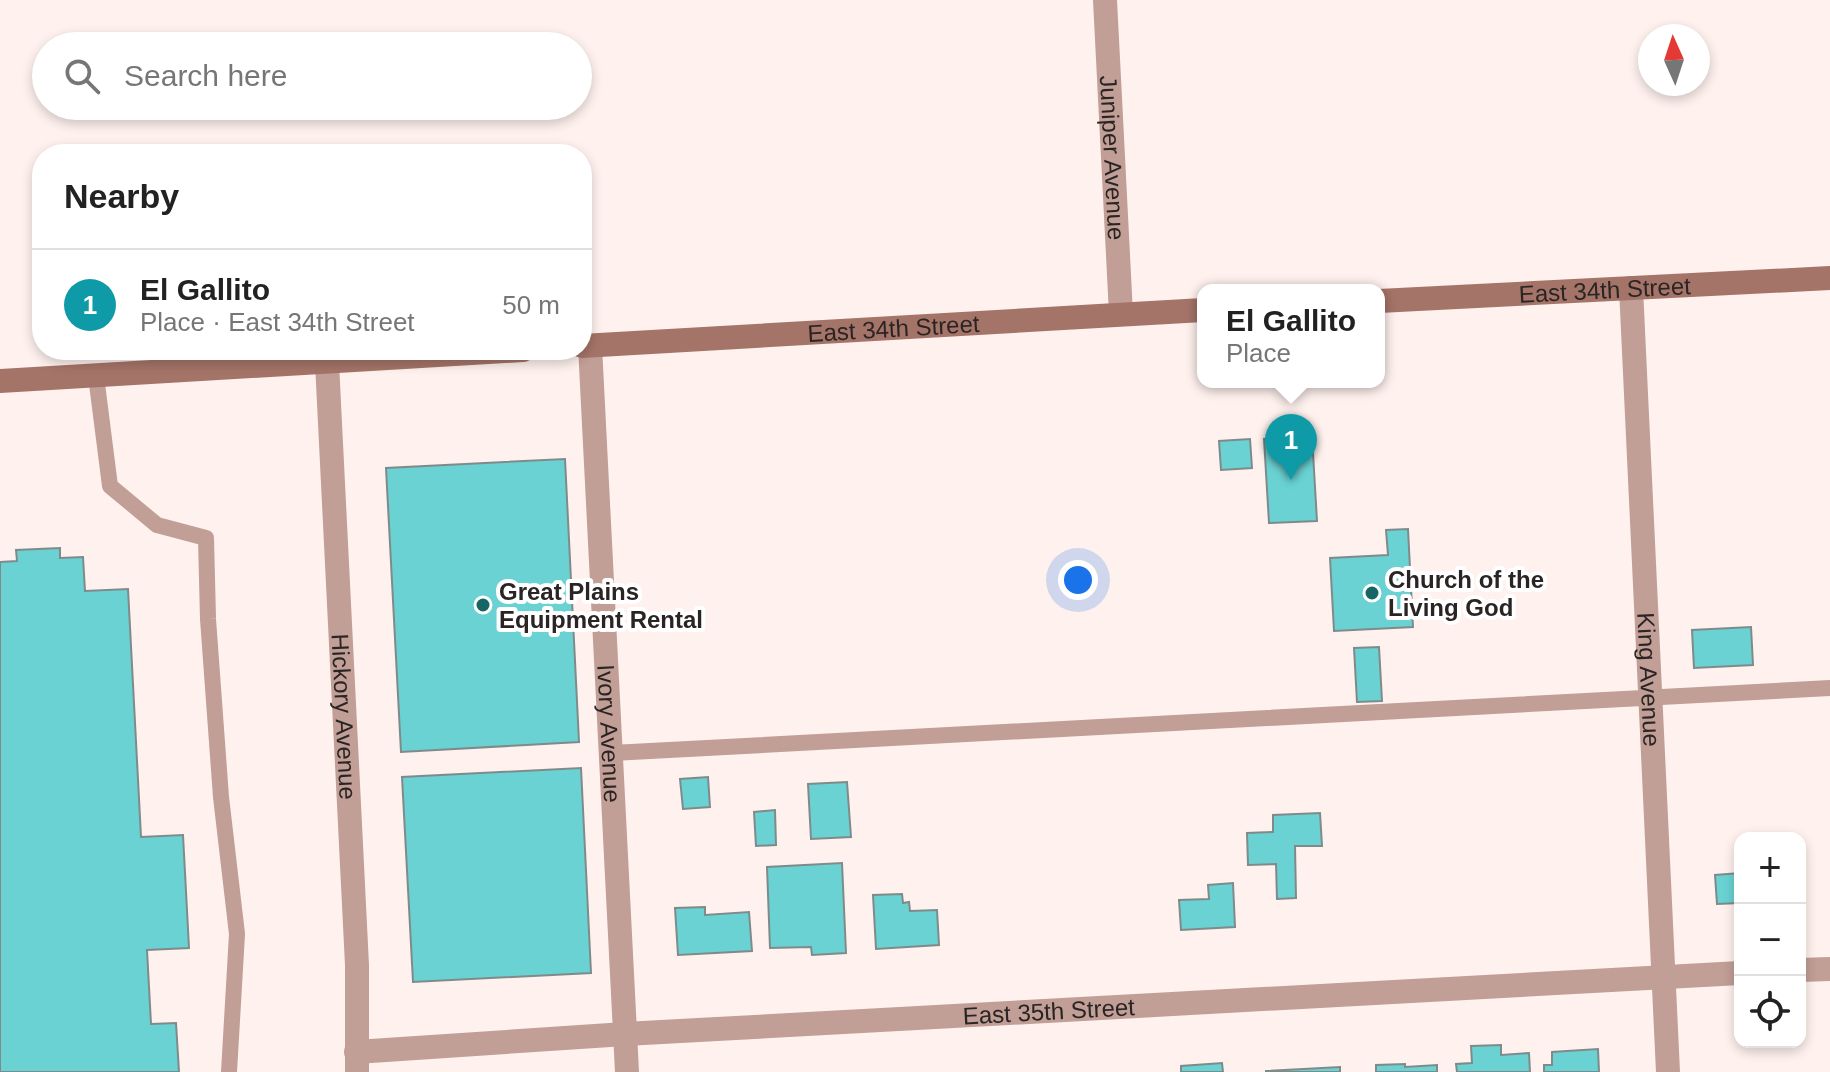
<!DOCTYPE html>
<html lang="en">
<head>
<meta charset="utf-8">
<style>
	:root { --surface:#fff; --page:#f2f2f2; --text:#222; --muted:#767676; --line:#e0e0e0; --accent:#db2777 }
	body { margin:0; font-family:Helvetica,sans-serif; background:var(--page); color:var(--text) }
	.controls { position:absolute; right:24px; bottom:24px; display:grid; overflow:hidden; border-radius:16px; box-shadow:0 4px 12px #0003 }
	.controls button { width:72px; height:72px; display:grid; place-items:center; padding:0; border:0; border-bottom:2px solid var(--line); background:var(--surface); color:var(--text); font:40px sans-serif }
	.compass { position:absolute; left:1638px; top:24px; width:72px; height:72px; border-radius:50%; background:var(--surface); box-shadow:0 4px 12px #0003; rotate:357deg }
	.you { position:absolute; left:1078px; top:580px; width:28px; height:28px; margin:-20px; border:6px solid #fff; border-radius:50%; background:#1a73e8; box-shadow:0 0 0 12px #1a73e833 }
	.badge { display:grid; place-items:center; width:52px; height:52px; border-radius:50%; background:var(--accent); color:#fff; font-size:26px; font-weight:700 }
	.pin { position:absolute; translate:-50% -66px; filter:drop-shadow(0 2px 4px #0008) }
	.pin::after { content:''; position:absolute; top:42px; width:28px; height:24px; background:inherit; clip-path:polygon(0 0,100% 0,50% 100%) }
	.popup { position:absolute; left:1197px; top:284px; width:188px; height:104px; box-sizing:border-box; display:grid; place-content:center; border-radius:16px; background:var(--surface); filter:drop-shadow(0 2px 6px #0005); font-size:26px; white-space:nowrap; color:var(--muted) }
	.popup b { font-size:30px; color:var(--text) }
	.popup::after { content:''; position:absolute; left:50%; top:100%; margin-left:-16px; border:16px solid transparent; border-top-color:var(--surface) }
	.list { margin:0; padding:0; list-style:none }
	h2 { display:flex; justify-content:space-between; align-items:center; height:104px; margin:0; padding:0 32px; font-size:34px }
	h2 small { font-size:26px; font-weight:400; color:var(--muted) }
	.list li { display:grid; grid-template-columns:52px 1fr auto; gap:24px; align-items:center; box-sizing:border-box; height:112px; padding:0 32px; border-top:2px solid var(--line) }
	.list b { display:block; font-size:30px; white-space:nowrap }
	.list p { margin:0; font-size:26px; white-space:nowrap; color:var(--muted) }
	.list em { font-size:26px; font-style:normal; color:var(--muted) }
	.icon { flex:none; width:44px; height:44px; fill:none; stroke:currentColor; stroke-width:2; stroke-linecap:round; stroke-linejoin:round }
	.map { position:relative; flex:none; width:1830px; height:1072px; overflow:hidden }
	.search { position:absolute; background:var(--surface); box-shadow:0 4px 12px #0003; left:32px; top:32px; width:560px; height:88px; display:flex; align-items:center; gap:20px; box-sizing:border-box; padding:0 28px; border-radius:44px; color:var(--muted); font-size:30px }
	.panel { position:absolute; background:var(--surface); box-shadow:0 4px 12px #0003; left:32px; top:144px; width:560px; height:216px; border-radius:32px }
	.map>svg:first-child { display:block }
</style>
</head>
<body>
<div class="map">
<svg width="1830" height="1072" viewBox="0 0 1830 1072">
	<rect width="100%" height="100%" fill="#fef1ee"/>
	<!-- building -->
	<path fill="#6ad2d3" stroke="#7f8b8b" stroke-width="2" d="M1312,436l5,85 -48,2 -5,-84z
		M1250,439l2,29 -31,2 -2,-29z
		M565,459l14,283 -178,10 -15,-284z
		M1408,529l5,98 -79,4 -4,-73 58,-3 -2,-25z
		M60,548v10l23,-1 2,34 43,-2 13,248 42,-2 6,113 -42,2 4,74 25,-1 3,49h-179v-510l17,-1 -1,-11z
		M1751,627l2,38 -59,3 -2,-38z
		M1379,647l3,54 -25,1 -3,-54z
		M581,768l10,205 -178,9 -11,-205z
		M708,777l2,30 -27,2 -3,-30z
		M847,782l4,55 -40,2 -3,-55z
		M775,810l1,35 -20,1 -2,-34z
		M1320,813l2,33h-27l1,52 -19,1 -1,-35 -28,1 -1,-32 26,-1v-17z
		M842,863l4,90 -34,2 -1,-8 -41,1 -3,-81z
		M1740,873v30l-23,1 -2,-29z
		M1233,883l2,44 -54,3 -2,-30 30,-1 -1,-14z
		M902,894l1,9 6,-1 1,9 27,-1 2,35 -63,4 -3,-54z
		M705,907v8l44,-3 3,39 -74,4 -3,-47z
		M1501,1045v10l28,-2 1,19h-73l-1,-8 16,-1 -1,-17z
		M1598,1049l1,23h-55v-7h8v-13z
		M1222,1063l1,9h-42v-6z
		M1405,1064v3l32,-2v7h-61v-7z
		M1340,1067v5h-74v-1z"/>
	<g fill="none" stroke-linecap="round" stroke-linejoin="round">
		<!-- lane -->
		<path stroke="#c19e96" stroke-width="16" d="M96,376l14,110 47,39 49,13 2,81 13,178 16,137 -8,138
			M612,753l1218,-65"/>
		<!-- street -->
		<g stroke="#c19e96" stroke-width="24">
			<path id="s1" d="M1105,0l16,314"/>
			<path id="s2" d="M1631,288l37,784"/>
			<path id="s3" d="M590,346l37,726"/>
			<path id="s4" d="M327,363l30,602v107"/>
			<path d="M1800,970l30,-1"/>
			<path id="s5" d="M356,1052l269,-18 1115,-61"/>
		</g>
		<!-- secondary -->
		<g stroke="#a57468" stroke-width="24">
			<path id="s6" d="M1379,301l451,-23"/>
			<path id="s7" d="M582,346l621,-36"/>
			<path d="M0,381l523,-31"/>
		</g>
	</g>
	<!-- markers -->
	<g fill="#176667" stroke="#fff" stroke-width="3">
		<circle cx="1372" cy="593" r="8"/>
		<circle cx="483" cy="605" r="8"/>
	</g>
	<g text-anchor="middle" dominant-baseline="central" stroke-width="8" stroke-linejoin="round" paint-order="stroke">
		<!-- street labels -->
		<g font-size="24" fill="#2a2524" stroke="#fff">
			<text stroke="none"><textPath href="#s1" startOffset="158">Juniper Avenue</textPath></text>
			<text stroke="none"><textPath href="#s6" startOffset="226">East 34th Street</textPath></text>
			<text stroke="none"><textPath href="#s7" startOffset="312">East 34th Street</textPath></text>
			<text stroke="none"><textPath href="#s2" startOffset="392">King Avenue</textPath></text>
			<text stroke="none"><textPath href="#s4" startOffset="354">Hickory Avenue</textPath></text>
			<text stroke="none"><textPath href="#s3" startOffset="388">Ivory Avenue</textPath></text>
			<text stroke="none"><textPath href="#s5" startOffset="694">East 35th Street</textPath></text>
		</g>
		<!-- poi labels -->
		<g font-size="24" font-weight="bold" fill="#2a2524" stroke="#fff" text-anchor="start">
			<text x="1388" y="579">Church of the<tspan x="1388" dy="28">Living God</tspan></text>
			<text x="499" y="591">Great Plains<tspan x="499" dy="28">Equipment Rental</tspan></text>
		</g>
	</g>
</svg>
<div class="controls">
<button>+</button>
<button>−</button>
<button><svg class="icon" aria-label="locate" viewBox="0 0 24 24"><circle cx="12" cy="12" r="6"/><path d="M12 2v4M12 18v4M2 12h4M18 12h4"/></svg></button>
</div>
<svg class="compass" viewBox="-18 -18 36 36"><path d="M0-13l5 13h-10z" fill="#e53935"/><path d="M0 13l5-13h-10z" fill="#767676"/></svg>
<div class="you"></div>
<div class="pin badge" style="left:1291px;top:480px;background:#0f9aa8">1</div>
<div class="popup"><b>El Gallito</b>Place</div>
<div class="search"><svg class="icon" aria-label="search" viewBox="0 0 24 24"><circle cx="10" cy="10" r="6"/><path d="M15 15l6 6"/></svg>Search here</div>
<section class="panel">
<h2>Nearby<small></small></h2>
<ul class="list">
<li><span class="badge" style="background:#0f9aa8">1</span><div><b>El Gallito</b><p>Place · East 34th Street</p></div><em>50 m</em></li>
</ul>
</section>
</div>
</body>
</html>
